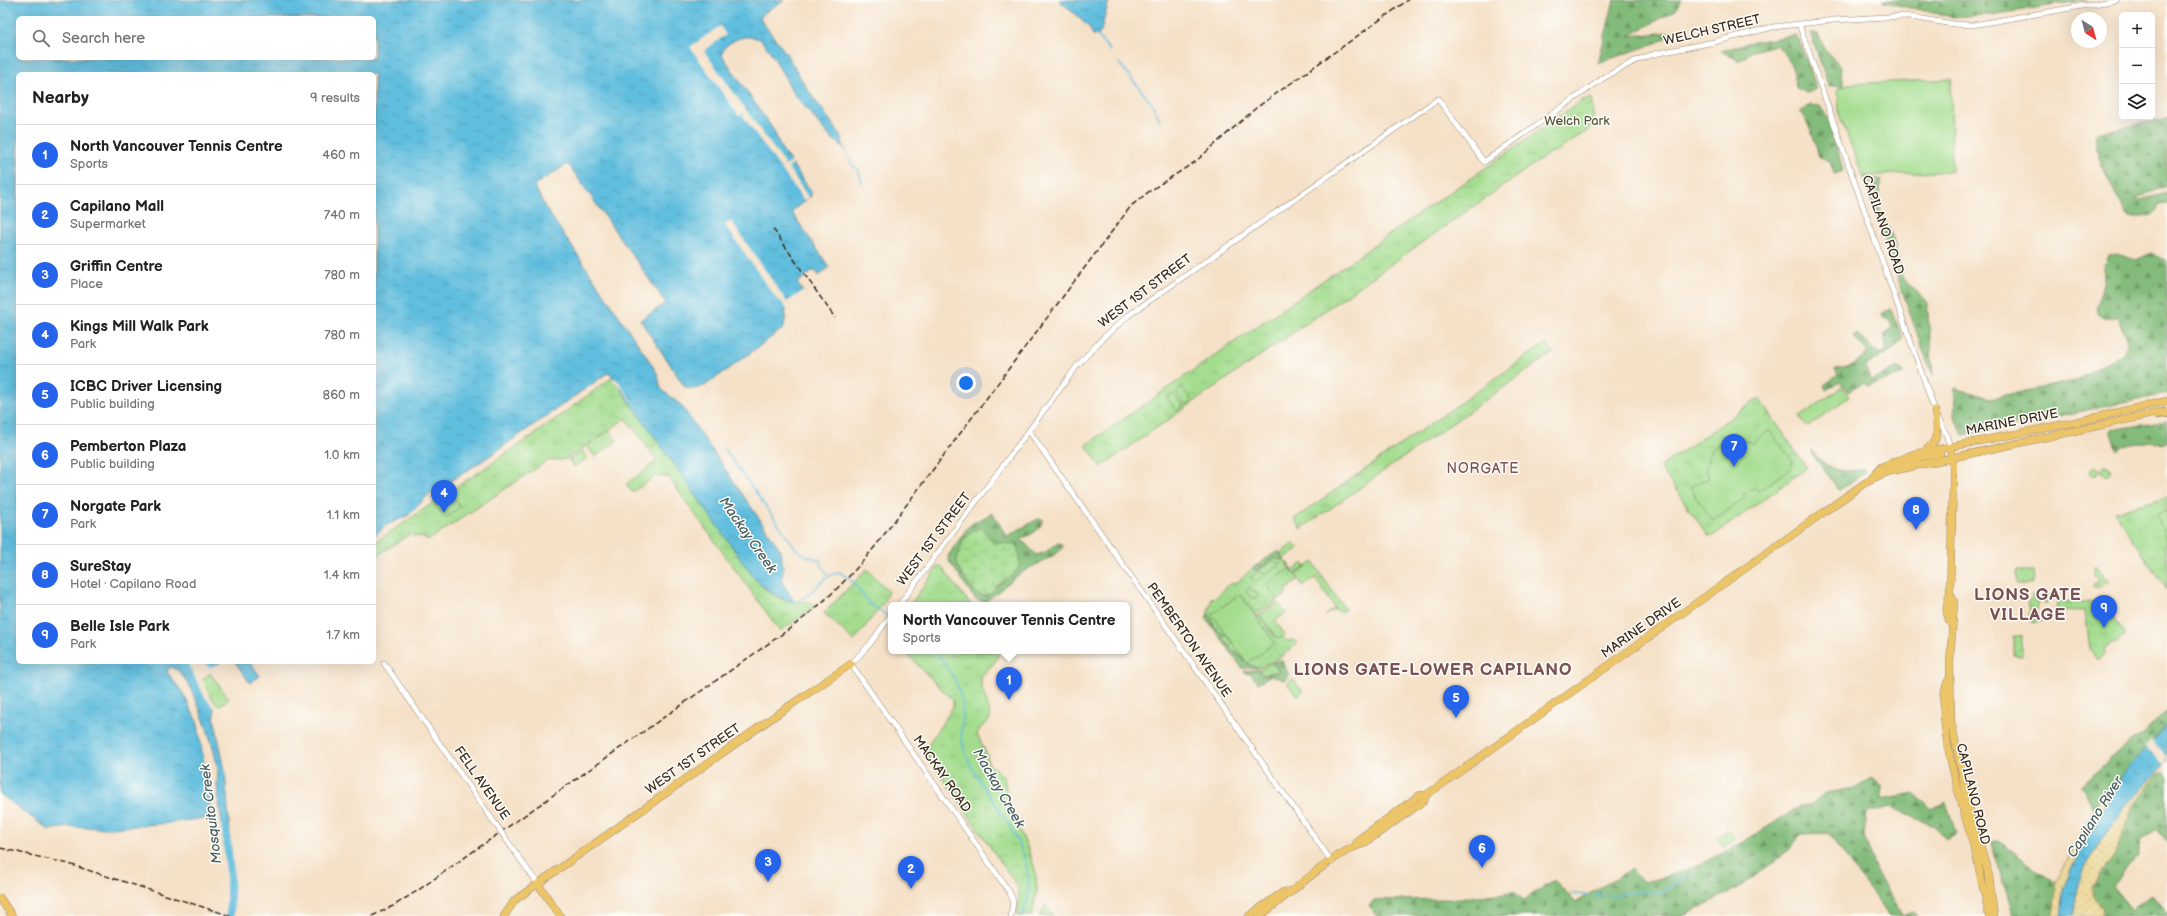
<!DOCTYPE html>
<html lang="en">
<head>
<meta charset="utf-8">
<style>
	:root { --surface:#fff; --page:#f2f2f2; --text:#222; --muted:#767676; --line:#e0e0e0; --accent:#2563eb }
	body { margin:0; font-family:"Balsamiq Sans",sans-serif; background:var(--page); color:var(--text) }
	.controls { position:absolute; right:12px; top:12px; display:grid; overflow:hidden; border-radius:6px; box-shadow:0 4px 16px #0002 }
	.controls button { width:36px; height:36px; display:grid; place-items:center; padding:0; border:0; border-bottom:1px solid var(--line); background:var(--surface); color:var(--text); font:20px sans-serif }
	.compass { position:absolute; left:2071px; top:12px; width:36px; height:36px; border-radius:50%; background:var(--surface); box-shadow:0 4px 16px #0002; rotate:144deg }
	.you { position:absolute; left:966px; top:383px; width:14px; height:14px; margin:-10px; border:3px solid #fff; border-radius:50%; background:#1a73e8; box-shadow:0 0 0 6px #1a73e833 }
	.badge { display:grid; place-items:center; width:26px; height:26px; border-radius:50%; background:var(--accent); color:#fff; font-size:13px; font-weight:700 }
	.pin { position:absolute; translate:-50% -33px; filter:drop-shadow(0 1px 2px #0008) }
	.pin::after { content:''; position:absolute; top:21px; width:14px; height:12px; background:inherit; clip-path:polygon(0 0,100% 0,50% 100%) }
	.popup { position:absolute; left:888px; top:602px; width:242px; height:52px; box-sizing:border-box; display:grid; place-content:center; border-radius:6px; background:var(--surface); filter:drop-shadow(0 1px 3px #0005); font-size:13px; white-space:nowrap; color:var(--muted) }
	.popup b { font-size:15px; color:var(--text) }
	.popup::after { content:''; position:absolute; left:50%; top:100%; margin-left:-8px; border:8px solid transparent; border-top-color:var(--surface) }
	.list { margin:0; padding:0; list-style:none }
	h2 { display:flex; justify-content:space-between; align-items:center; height:52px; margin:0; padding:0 16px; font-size:17px }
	h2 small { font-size:13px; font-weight:400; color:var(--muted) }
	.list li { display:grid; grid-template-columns:26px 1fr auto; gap:12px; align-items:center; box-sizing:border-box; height:60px; padding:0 16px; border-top:1px solid var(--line) }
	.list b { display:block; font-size:15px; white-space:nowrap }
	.list p { margin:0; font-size:13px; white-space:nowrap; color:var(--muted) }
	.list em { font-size:13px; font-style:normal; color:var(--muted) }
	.icon { flex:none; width:22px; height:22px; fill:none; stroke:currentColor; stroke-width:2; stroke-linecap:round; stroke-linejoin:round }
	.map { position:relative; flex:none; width:2167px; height:916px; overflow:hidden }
	.search { position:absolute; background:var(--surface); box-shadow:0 4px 16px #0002; left:16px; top:16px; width:360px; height:44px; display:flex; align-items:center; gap:10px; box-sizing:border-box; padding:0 14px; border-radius:6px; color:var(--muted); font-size:15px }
	.panel { position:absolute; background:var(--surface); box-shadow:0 4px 16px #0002; left:16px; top:72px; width:360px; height:592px; border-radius:6px }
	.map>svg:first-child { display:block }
</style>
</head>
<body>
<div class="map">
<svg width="2167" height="916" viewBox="0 0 2167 916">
	<defs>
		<pattern id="grass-dots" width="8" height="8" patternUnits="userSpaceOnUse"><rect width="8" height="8" fill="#a4dd8f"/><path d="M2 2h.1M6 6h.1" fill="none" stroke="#8ebe7b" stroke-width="1.8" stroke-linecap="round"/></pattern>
		<pattern id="forest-firs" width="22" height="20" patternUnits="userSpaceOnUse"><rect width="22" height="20" fill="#83bc7a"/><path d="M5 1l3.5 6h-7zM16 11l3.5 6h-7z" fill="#6c9963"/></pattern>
		<pattern id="wetland-marsh" width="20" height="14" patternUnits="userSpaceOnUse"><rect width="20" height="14" fill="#a4dd8f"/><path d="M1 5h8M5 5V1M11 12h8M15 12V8" fill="none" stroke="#8ebe7b"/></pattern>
		<pattern id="sand-dots" width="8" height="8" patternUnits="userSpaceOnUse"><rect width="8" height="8" fill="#eeda9e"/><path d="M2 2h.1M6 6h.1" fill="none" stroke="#cdbb88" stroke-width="1.8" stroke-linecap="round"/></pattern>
		<pattern id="park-tufts" width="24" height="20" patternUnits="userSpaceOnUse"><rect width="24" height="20" fill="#a4dd8f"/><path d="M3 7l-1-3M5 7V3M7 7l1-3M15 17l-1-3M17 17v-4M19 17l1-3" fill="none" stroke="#8ebe7b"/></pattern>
		<pattern id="garden-furrows" width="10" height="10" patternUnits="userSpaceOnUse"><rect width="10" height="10" fill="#a4dd8f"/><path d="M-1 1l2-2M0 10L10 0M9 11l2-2" fill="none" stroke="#8ebe7b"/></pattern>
		<pattern id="water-ripples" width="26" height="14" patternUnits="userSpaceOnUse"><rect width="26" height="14" fill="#60bede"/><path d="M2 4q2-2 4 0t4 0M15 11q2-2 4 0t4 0" fill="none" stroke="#509bb3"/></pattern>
	</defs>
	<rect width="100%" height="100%" fill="#fdfcf7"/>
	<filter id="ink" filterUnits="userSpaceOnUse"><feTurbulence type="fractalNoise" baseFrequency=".025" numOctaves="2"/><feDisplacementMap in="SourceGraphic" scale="8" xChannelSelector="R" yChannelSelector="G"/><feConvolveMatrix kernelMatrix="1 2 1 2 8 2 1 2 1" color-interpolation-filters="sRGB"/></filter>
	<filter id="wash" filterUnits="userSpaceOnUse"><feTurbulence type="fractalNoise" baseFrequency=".012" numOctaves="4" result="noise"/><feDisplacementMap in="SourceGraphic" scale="16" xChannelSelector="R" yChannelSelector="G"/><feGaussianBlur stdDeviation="0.9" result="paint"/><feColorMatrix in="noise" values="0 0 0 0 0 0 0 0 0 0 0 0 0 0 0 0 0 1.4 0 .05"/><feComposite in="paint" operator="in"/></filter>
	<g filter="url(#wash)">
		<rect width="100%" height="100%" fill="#f5e1c8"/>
		<!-- grass -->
		<path fill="url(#grass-dots)" stroke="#708456" d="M2101.5 470a4.5 4.5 0 1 1 9 0a4.5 4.5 0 1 1-9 0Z
			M2090.5 471a4.5 4.5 0 1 1 9 0a4.5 4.5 0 1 1-9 0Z
			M1278,558l6,2 6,9 -22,15v2l10,15 -23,13 -15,-20 35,49 -19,-27 3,-1 16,22h8l4,4 7,-1 3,4 -15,12 -2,-1v3l-22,10 -14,-6 -6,-9 -5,-2 -21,-28v-4l-4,-6 4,-16 3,1c9,-8 14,-16 23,-16l16,-15 3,4 16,-12z
			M2094,566h3l12,17h-6l-1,4h-9v-5h5v-6l-4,-1z
			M2017,571h17l-1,13h-16z
			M1322,576l23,33 -5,4 -4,-4 -11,6 10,-7 -19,-28z
			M2043,594l9,1v5l-4,-3 -2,6 -3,1v-5h-2l-3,2 -1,9h-8l-2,-7 5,-4v-4l7,3z
			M2013,636h9v20l-9,-1z
			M1272,663l7,8 -19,4 -1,-5z"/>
		<!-- forest -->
		<path fill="url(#forest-firs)" stroke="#5f734c" d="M1614,0h67l-5,10 -47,26 51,-5 -24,12 -58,20z
			M1883,0h204l-89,14 -46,3 -68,-15z
			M1810,32l8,2 7,16 15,15 4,21 -15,1z
			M1796,35l3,5 18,49 -10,4 -11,-5c-1,-17 -6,-32 -20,-43l-23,6 -14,10 -18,-10 26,-8z
			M1810,105l10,1 11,17 12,48 -9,3 -4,-13 -11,-3c-4,-17 -8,-32 -19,-46z
			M2167,118v68l-33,13 6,1 27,-7v11l-7,1c-5,14 -18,12 -31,12l-4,-5c-10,-20 -33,-58 -29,-79z
			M1863,176l19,4 -5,23 17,38 9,38 24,22 6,74 -11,-27z
			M2151,253l16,9v132l-204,41 -9,-19 1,-28 35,10 85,-17 48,-28 4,-9 -1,-6 -8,-20h-15l-4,-3 -2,-7 7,-30 -1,-10 5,-13 9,-1 19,6z
			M1891,309l12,30 -9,10 -29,17 6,15 24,-13h4l4,3v3l-35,12 -5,-3 -15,9 -8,-10 -14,8 -2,-5 14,-10 -3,-6c14,0 24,-8 33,-17l-15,-16 4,-3 15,16 8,4 5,-1 1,-8 -2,-9 8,-7 -2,-7 -7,-3 -1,-5z
			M2167,421v21c-16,3 -36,-5 -50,8l-7,-20z
			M1811,450c17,20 28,24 53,19l2,3 -27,18 -29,-39z
			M993,513l12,21 2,2 31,-17h5c-3,12 -9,14 -20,19l-2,3 5,3 10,11 8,-2 14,-10 4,1 1,3c-9,11 -25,16 -37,23 -16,9 -27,23 -42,32l-9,-3 -26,-38 -1,-5 19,-28 6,-5z
			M1278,551l6,9 -11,-1 -18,12 -1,-4z
			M1208,613l4,6 2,7 8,8h3l-2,4c10,13 19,24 35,30h-16l-36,-50z
			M1282,660l7,15 -2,4 -4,1 -12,-5 -13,8 -8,-10 -4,1 -2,-3 15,-1 3,6 17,-5 -7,-8z
			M2167,711v14l-73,83 -13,-23 51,-45 10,-5z
			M2164,772l3,3v68l-11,-14 -15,13 -3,14 -26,30 20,24 20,-16 15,18v4h-65l1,-8 -9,-12 -2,-9 22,-31 19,-50 23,-30z
			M1872,778l9,7 1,14 32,-6 17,16 15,-7 10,31 -8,7 -15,-14 -42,-19 -24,6 -3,23 12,35 26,44 13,-4 3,5h-29l-61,-83 -27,1 -12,16 -47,36 -59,30h-307l-7,-11 5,-5 76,-1 64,-7 10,8 30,-20 22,22 55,-33 13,13c58,-12 107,-44 156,-76l10,-1 15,-12 31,-5z
			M1999,841l57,43 1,10 -5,22h-39c-5,-26 -17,-49 -22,-74z"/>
		<!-- wetland -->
		<path fill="url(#wetland-marsh)" stroke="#708456" d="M977,528l6,1 10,13 17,2 4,-2c4,4 4,9 5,15 2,16 -7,19 -20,27 -4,3 -6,9 -11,11 -12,7 -29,-25 -32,-33l8,-23z"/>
		<!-- sand -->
		<path fill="url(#sand-dots)" stroke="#94825e" d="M2167,725v37l-34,44 -19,50 -22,31 2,9 9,12 -1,8h-50l5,-22 -1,-12 38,-74z"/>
		<!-- park -->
		<path fill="url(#park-tufts)" stroke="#708456" d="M1592,98l2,28 -37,25 -7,2 -449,314 -15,-22 497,-345z
			M1546,343l8,9 -253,177 -7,-10z
			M613,377l141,201c9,9 18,19 31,22 11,3 23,-1 31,6l-36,25 -112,-154 -12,-1 -24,16 -6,-8 31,-23 -31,-43 -59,41 -20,2 -118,79 -7,-3 -10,-1 -2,-2 -36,24v-15l158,-107z
			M1759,398l48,70 -94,68h-5l-48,-69z
			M2167,497v93l-53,-79z
			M1294,543l4,5 -14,11 -4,-6z
			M1273,561l7,2 -1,5 -4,-1 -11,8 -4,-5z
			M941,566l30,39h-61l27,-37z
			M867,569l21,22 -4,11 -30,39 -30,-28z
			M1290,569l8,9 -1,3 -10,8 -3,8 -7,2 -9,-13v-2z
			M1260,571l3,5 -8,6 -4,-5z
			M2057,601l46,2 23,32 -10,8 -3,-2 -9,8 1,4 -7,7 -8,-11 -5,-38 -29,-1z
			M2034,611l8,6 7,-3 2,3 -18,7 -4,-11z
			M902,651h96c2,13 -15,18 -17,29 -2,8 10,25 9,40l-9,7 -4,7 10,21 1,8 16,14 6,32 19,42 7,22 1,18 -5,25h-15l2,-17 -1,-12 -92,-133 3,-11 24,-36v-6l-46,-47z
			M210,673l19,26 -11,7 -19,-24z
			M1728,830l7,9 -11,8 -7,-9z
			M1046,905l8,11h-14z"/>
		<!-- garden -->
		<path fill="url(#garden-furrows)" stroke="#708456" d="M1287,562l6,9 10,-8 3,3 -12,8z"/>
		<!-- pitch -->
		<path fill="#a4dd8f" stroke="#708456" d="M1951,79l1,92 -89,5 -24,-62 -1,-25 10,-5z
			M1182,387l10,14 -7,4 -9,-13z
			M1842,387l7,10 -41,30 -8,-10z
			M1174,394l9,13 -6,4 -10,-13z
			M609,430l8,11 -22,16 -8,-11z
			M1769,430l23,31 -2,8 -32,22 -3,-4 -12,7 2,4 -31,22h-2l-22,-32 10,-7 9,-2c-12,-28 20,-53 44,-35l4,-5z
			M582,451l5,7 -13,9 -5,-7z
			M451,495l9,12 -15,11 -9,-12z
			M2167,511v33l-10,-30z
			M1313,562l8,12 -18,13 -7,-13z
			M1249,588l9,6 -1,4h-6l-5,-6z
			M1240,594l35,49 -28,20 -35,-49z
			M1278,603l8,10 -11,8 10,14 -7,4 -19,-24z
			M1293,679l10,13 -6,4 -10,-13z"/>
		<!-- water -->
		<path fill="url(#water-ripples)" stroke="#4e747e" fill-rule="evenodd" d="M0,0h784l-20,13 -4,6 26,34 20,34 33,46 5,14 -13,-9 -37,-44 -24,-43 -10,-12c-14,-5 -25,-1 -36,9l-2,7 52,76 8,19 29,41v5l-19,15 1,3 36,53 -10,9 -4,-6 -18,13 10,14 -21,13 -2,18 -79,58 -12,3 -8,-2 -45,-67 26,-17 -98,-139 -34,21 11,22 106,156 7,12 3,14 20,16 99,144 3,19 -1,13 12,21c-17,-4 -27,-12 -40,-24l-145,-206 -121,85 -62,40 -17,18 -24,11 -11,10v-462h-356v588h203l-22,17 15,28 1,15 10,48 5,63h-5l-2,-5c-2,-14 -5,-28 -6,-43 0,-5 1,-10 1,-15 -2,-18 -28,-103 -48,-103l-3,5 16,21 15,31 14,93 -43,6 -59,5 -43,-1 -18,3 -49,-36zM18,18h356v40h-356z
			M1059,0h50l-8,31 -3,5 -5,-1 -5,-9z
			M235,662h15l10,14 -10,7z
			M2167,725v37l-41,43 -40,60 -9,22 -3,29h-13l3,-27 14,-34 45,-81z"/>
		<!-- pier -->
		<path fill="#f5e1c8" d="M720,26l6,9 -8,5 1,2 -2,-1 -13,10 82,115 7,-5 1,2 -6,5 21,30 -5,3 -61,-85 2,-3 -6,3 -49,-69z
			M731,221l56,81 16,-11 5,6 -20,14 -8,-11 -2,1 -53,-76z
			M614,378l5,4 23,34 -19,-26 -11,-11z
			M187,662h16l7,6 13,-6 -21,17 14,31 -11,-13z
			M2151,740l16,16 -1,11 -21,-21z"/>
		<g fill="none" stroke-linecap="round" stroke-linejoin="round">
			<!-- stream -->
			<path stroke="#60bede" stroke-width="1.5" d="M1098,36l12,15
				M1119,63l33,41 8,16
				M844,147l8,18 6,4 4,14
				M723,447l74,103 10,6 12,4 9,16
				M2032,597l6,2 6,-4 7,1
				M794,602c21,-6 24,-24 45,-30l11,7 20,25 18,12
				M933,651c14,12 27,34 29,52 2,14 -3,29 1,43 14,45 55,76 64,123 2,9 2,21 1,30 -1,7 -6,10 -6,17
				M1572,894l16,1
				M1610,895l32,-4 20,1 24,-15
				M1594,896l10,-1"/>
			<!-- river -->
			<path stroke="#60bede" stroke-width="8" d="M225,823l5,49v44"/>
		</g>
	</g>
	<g filter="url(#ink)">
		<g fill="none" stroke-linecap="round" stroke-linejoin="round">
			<defs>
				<path id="minor" d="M1799,24l136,387 11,23 4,13
					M1029,431l303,431
					M899,605l178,-239 27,-29 25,-22 309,-216 46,63 121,-85 30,-16 19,-7 60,-12 59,-15 61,-7 70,-4 49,8 20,1 144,-25
					M891,615l-21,29 -19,20 159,229 3,8 -2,15
					M384,663l87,126
					M525,866l13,18"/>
				<path id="major" d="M1950,447l3,20v14l-3,112c-4,12 -5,20 1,31
					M1926,450c15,-12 11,-21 9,-39
					M1888,472c14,-13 34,-15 52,-19
					M1872,477l9,-10 33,-13 157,-31 96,-22
					M1950,593l4,8 -4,62 1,58 18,86 20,69 5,40
					M1950,678c-21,27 15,136 24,169 6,23 10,46 15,69
					M1355,846l4,-7 61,-44h6l22,-15 421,-300 18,-8 274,-60
					M538,884l22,32
					M0,898l12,18
					M504,916l11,-16 264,-187 72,-49
					M1249,916l34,-24 9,-1
					M1260,916c24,-17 78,-67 103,-72l61,-43 2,-6"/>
				<path id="highway" d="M2157,414l10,-1"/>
			</defs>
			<!-- minor casing -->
			<use href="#minor" stroke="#988673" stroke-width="6"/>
			<!-- major casing -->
			<use href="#major" stroke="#988673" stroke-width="8"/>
			<!-- highway casing -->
			<use href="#highway" stroke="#988673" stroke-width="10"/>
			<!-- minor -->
			<use href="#minor" stroke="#fff" stroke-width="5"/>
			<!-- major -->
			<use href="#major" stroke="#edc569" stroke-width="7"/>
			<!-- highway -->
			<use href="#highway" stroke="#edc569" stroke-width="8"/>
			<!-- rail -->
			<path stroke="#3b2a1e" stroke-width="1.5" stroke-dasharray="6 3" stroke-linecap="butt" d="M773,229l62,89
				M0,848l69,16 162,52
				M372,916l21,-10 24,-15 368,-259c35,-25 65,-54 92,-88l254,-338 20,-16 44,-28 61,-54 152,-108"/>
			<defs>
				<path id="minor-bridge" d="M471,789l54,77"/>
			</defs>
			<!-- minor-bridge casing -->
			<use href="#minor-bridge" stroke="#988673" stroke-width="6" stroke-linecap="butt"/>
			<!-- minor-bridge -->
			<use href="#minor-bridge" stroke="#fff" stroke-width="5"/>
		</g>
	</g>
	<g text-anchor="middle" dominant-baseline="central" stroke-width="3" stroke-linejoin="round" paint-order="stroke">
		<!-- street labels -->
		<g font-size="13" fill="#3b2a1e" stroke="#fdfcf7">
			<text transform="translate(1712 30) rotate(-13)">WELCH STREET</text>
			<text transform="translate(1883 225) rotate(71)">CAPILANO ROAD</text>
			<text transform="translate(1145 291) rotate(-37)">WEST 1ST STREET</text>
			<text transform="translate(2012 422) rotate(-11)">MARINE DRIVE</text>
			<text transform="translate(934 539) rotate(-53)">WEST 1ST STREET</text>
			<text transform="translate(1641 628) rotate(-35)">MARINE DRIVE</text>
			<text transform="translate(1189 640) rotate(55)">PEMBERTON AVENUE</text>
			<text transform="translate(693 759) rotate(-35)">WEST 1ST STREET</text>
			<text transform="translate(942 774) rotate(55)">MACKAY ROAD</text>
			<text transform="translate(482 783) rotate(55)">FELL AVENUE</text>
			<text transform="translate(1973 794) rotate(76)">CAPILANO ROAD</text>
		</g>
		<!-- park labels -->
		<g font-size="13" fill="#55573a" stroke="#fdfcf7">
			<text x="1577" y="121">Welch Park</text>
		</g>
		<!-- neighbourhood labels -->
		<g font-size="14" letter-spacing="1" fill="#7a5255" stroke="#fdfcf7">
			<text x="1483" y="468">NORGATE</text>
		</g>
		<!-- water labels -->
		<g font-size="14" font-style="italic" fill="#485e61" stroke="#fdfcf7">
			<text transform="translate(748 535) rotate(55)">Mackay Creek</text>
			<text transform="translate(999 788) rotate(60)">Mackay Creek</text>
			<text transform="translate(211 814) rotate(-97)">Mosquito Creek</text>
			<text transform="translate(2095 817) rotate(-58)">Capilano River</text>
		</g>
		<!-- district labels -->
		<g font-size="17" font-weight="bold" letter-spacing="1" fill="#7a5255" stroke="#fdfcf7">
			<text x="2028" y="595">LIONS GATE<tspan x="2028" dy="20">VILLAGE</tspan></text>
			<text x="1433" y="670">LIONS GATE-LOWER CAPILANO</text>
		</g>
	</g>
</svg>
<div class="controls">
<button>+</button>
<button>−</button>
<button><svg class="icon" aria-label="layers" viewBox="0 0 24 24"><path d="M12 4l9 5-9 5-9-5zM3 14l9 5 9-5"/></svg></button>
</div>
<svg class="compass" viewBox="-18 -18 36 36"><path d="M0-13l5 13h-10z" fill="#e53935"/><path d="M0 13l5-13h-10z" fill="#767676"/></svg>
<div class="you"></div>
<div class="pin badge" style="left:1009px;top:700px">1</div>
<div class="popup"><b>North Vancouver Tennis Centre</b>Sports</div>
<div class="pin badge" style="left:911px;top:889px">2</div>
<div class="pin badge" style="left:768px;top:882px">3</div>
<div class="pin badge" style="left:444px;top:513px">4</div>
<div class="pin badge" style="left:1456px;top:718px">5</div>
<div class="pin badge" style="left:1482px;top:868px">6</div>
<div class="pin badge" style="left:1734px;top:467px">7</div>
<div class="pin badge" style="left:1916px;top:530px">8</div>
<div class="pin badge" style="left:2104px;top:628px">9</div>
<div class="search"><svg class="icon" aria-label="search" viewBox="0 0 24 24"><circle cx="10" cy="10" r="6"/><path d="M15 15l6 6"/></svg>Search here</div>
<section class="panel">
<h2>Nearby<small>9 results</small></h2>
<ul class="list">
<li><span class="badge">1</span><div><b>North Vancouver Tennis Centre</b><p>Sports</p></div><em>460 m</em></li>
<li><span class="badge">2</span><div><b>Capilano Mall</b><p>Supermarket</p></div><em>740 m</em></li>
<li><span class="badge">3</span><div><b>Griffin Centre</b><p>Place</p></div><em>780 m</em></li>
<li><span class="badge">4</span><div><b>Kings Mill Walk Park</b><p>Park</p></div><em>780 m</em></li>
<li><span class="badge">5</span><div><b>ICBC Driver Licensing</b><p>Public building</p></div><em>860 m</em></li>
<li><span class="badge">6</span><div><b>Pemberton Plaza</b><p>Public building</p></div><em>1.0 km</em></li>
<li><span class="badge">7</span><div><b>Norgate Park</b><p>Park</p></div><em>1.1 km</em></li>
<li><span class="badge">8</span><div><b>SureStay</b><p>Hotel · Capilano Road</p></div><em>1.4 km</em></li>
<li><span class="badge">9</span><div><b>Belle Isle Park</b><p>Park</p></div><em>1.7 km</em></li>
</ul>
</section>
</div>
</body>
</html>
